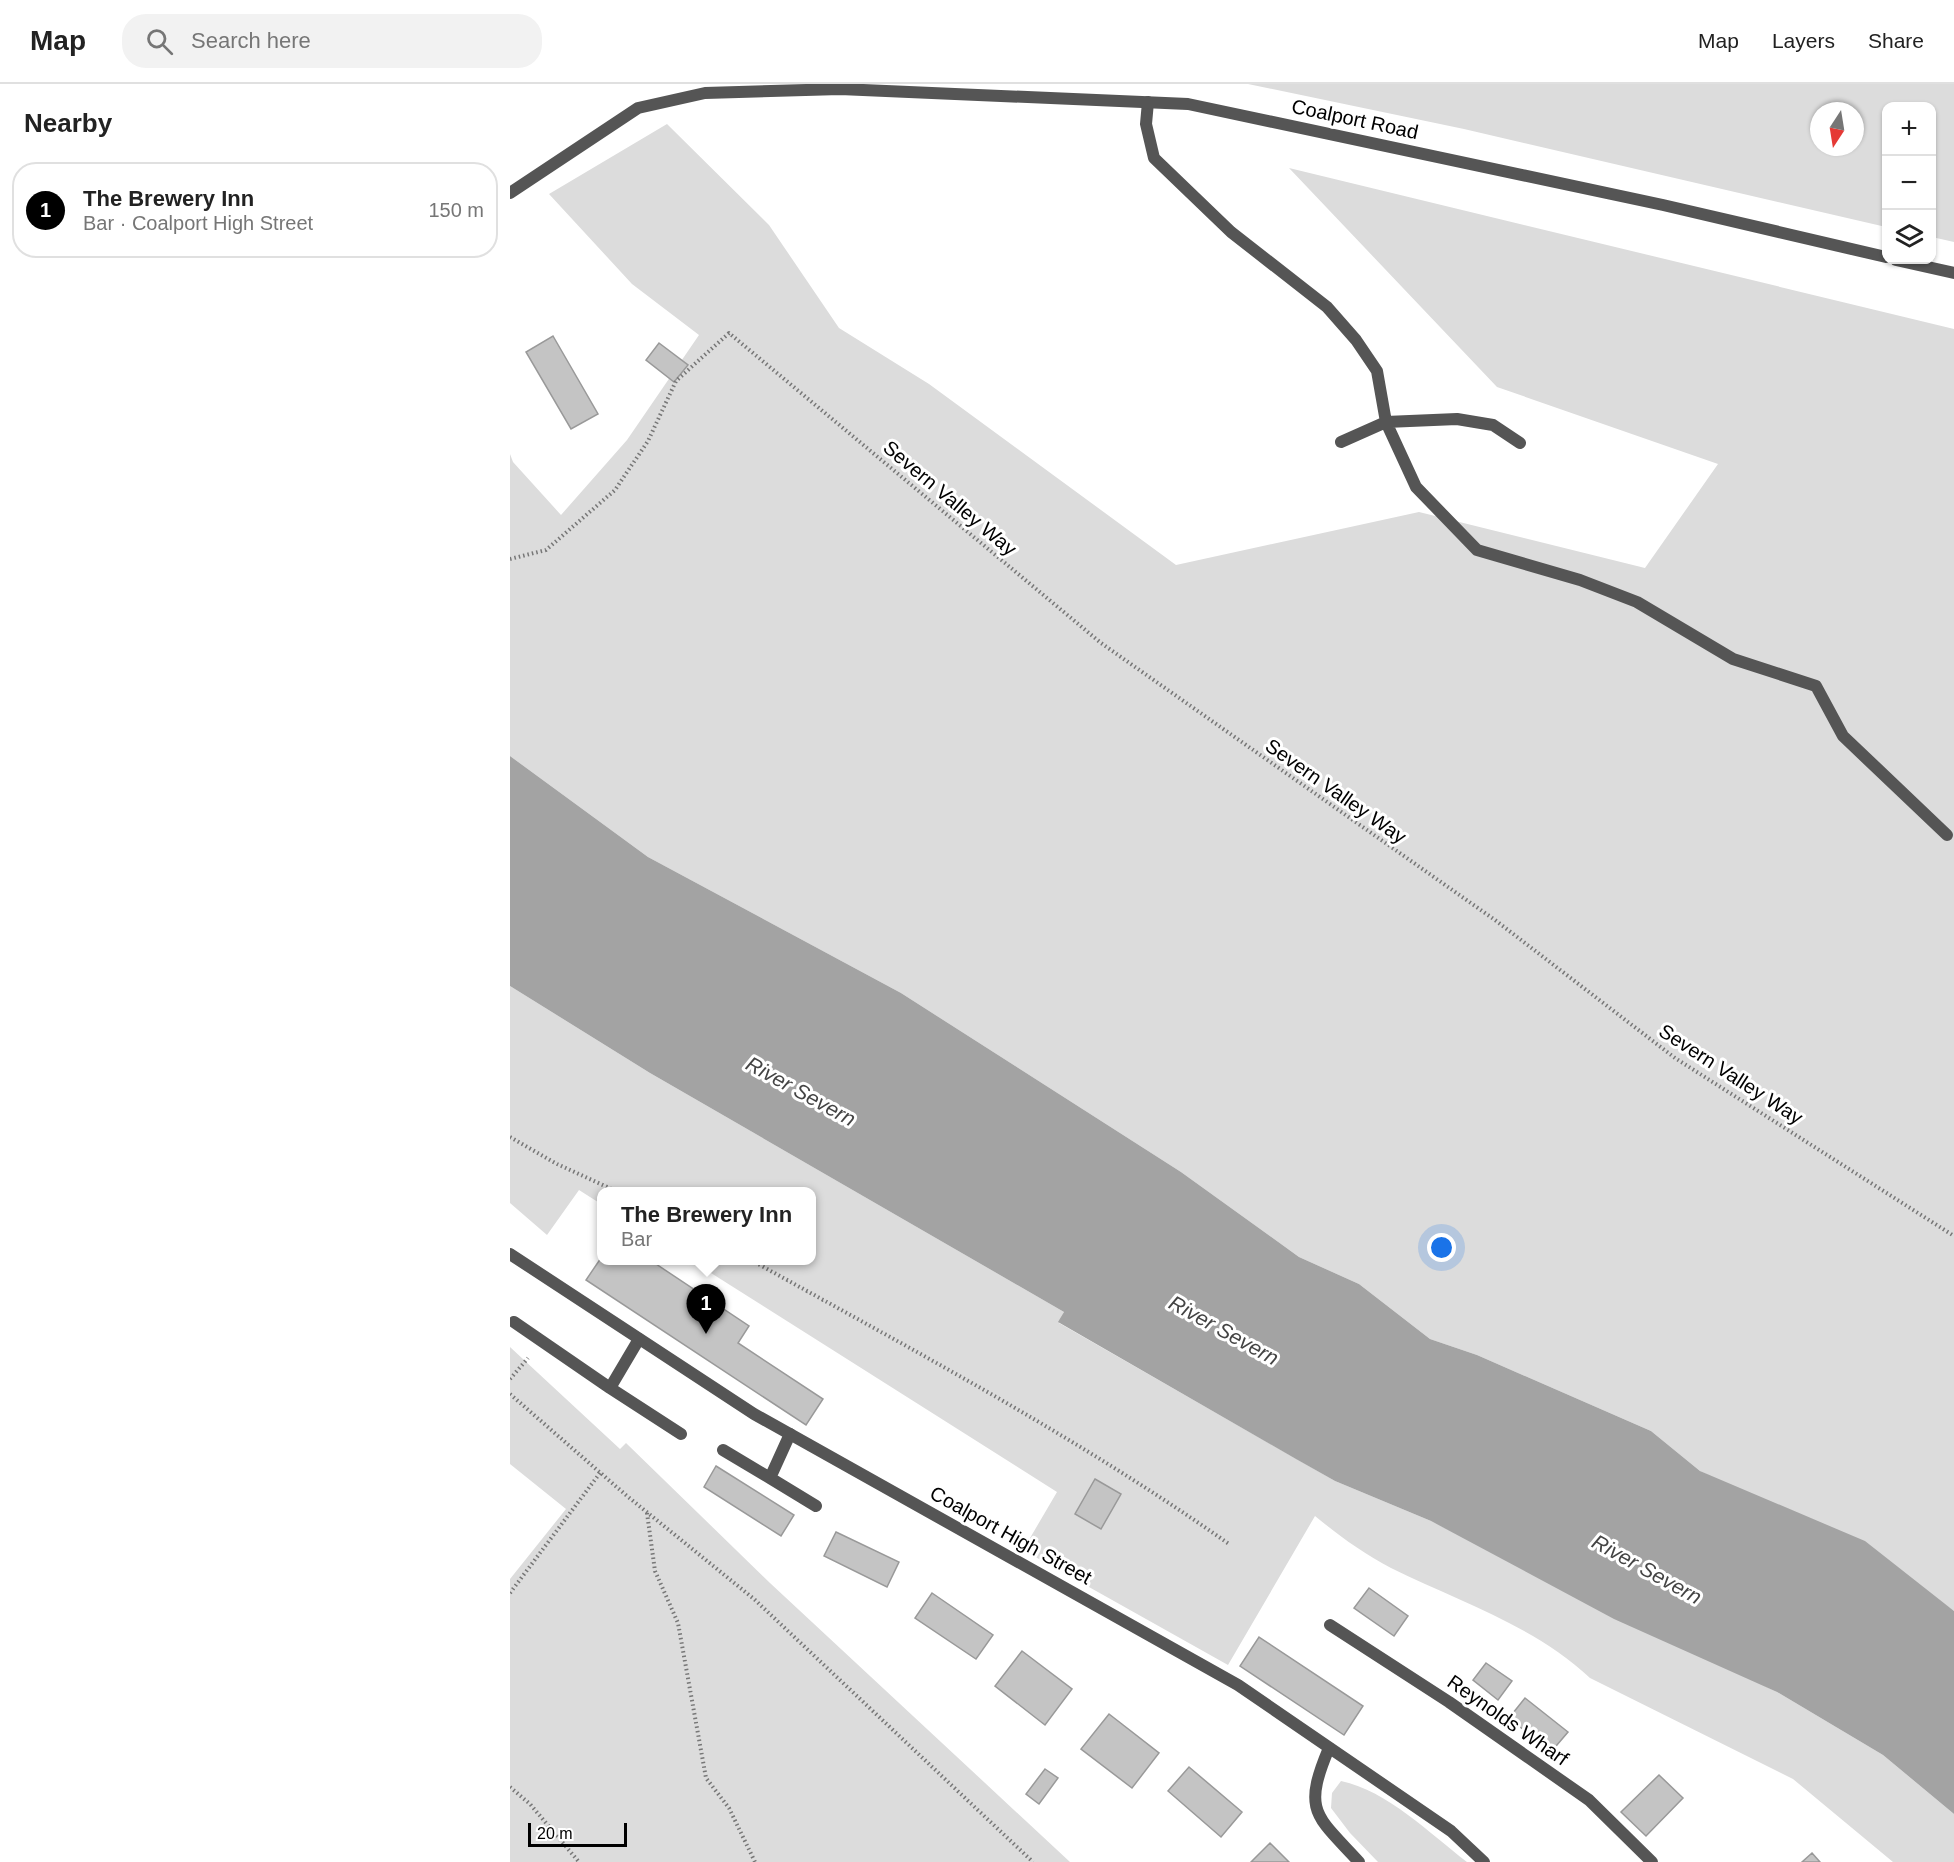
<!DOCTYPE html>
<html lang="en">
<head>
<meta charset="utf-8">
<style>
	:root { --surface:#fff; --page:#f2f2f2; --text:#222; --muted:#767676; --line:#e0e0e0; --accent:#000 }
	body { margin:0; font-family:Arial,sans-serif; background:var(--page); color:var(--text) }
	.controls { position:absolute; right:18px; top:18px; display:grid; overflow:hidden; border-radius:12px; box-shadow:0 2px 4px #0004 }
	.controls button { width:54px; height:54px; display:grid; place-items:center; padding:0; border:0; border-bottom:2px solid var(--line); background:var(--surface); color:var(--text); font:30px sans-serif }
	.compass { position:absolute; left:1300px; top:18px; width:54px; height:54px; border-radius:50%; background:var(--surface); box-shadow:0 2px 4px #0004; rotate:192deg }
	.scale { position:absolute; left:18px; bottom:15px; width:99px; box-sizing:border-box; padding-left:6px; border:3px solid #000; border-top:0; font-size:16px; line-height:21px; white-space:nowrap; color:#000; -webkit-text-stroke:4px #fff; paint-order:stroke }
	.you { position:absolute; left:932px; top:1164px; width:21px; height:21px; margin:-15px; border:4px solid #fff; border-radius:50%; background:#1a73e8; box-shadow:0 0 0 9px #1a73e833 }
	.badge { display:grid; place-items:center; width:39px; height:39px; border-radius:50%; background:var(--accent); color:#fff; font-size:20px; font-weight:700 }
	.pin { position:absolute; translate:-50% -50px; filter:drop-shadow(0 2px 3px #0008) }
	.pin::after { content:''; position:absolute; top:32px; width:21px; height:18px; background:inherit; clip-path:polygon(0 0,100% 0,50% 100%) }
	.popup { position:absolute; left:87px; top:1103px; width:219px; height:78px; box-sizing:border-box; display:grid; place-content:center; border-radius:12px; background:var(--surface); filter:drop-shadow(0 2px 4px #0005); font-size:20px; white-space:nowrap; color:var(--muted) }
	.popup b { font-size:22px; color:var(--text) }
	.popup::after { content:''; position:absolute; left:50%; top:100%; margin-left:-12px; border:12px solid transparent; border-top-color:var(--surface) }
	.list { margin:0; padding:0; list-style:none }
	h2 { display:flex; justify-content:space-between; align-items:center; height:78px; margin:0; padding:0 24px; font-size:26px }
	h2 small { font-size:20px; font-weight:400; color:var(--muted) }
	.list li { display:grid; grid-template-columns:39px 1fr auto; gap:18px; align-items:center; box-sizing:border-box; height:96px; margin:0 12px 12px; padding:0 12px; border:2px solid var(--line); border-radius:24px }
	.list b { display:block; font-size:22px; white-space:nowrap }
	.list p { margin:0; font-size:20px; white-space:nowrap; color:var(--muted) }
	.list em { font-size:20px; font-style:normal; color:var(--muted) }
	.icon { flex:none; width:33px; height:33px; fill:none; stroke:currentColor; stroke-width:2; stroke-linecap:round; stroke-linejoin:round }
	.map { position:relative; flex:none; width:1444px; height:1778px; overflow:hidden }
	header { display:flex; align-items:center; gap:36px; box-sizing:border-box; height:84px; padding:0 30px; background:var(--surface); border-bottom:2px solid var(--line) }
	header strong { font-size:28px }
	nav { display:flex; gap:33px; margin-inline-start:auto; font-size:21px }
	.search { width:420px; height:54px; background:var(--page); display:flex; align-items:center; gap:15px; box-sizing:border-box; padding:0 21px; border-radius:24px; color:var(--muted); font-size:22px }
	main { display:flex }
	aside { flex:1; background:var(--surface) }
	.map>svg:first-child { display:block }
</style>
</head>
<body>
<header>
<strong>Map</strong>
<div class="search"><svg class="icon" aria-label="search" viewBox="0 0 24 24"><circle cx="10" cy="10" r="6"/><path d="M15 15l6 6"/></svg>Search here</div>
<nav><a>Map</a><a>Layers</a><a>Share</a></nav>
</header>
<main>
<aside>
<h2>Nearby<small></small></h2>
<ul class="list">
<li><span class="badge">1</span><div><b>The Brewery Inn</b><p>Bar · Coalport High Street</p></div><em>150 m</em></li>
</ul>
</aside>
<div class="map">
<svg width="1444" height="1778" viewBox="0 0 1444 1778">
	<rect width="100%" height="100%" fill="#fff"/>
	<!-- green -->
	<path fill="#dcdcdc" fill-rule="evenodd" d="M738,0h706v158l-22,-5v-131h-46v121l-422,-98zM1309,27h36v36h-36z
		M157,40l102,101 70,103 90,56 247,181 243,-53 226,56 73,-104 -221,-77 -208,-219 665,161v1282l-31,-22 -223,-118 -49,-40 -174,-76 -47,-16 -71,-55 -60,-27 -118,-85 -280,-179 -253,-136 -138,-101v-302l3,8 48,53 66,-75 72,-105 -67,-51 -83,-90z
		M0,902l140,87 414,239 -5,11 276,158 96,40 346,171 106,63 71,59v48h-61l-100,-83 -203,-101c-55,-52 -132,-77 -199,-110 -27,-14 -53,-33 -76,-52l-87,149 -205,-115 34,-58 -365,-231 119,-1v-68h-210v12l-22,-14 -32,45 -37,-32z
		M0,1263l110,102 6,-6 144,140 300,279h-560v-283l56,-70 -56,-45z
		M831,1697c47,10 88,52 126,81h-89l-28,-29 -19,-25 1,-15z"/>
	<!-- water -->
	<path fill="#a3a3a3" d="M0,672l138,101 253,136 280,179 118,85 60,27 71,55 47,16 174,76 49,40 165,70 89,70v203l-71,-59 -106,-63 -163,-73 -183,-98 -96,-40 -39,-22 -238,-137 6,-10 -414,-239 -140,-87z"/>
	<!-- building -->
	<path fill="#c4c4c4" stroke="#999" stroke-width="1.5" d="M43,252l45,78 -27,15 -45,-77z
		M149,259l29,22 -14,17 -28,-22z
		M91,1174v2h49l99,66 -11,17 85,56 -17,26 -220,-145z
		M206,1382l78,49 -13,21 -77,-49z
		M585,1395l26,15 -20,35 -26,-15z
		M326,1448l63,30 -12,25 -63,-31z
		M859,1504l39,28 -14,20 -40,-28z
		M422,1509l61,42 -17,24 -61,-41z
		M749,1553l104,69 -19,29 -104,-69z
		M512,1567l50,38 -27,36 -50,-39z
		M976,1579l26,18 -14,19 -25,-20z
		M1015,1614l43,34 -17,20 -42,-34z
		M599,1630l50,39 -27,35 -51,-39z
		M679,1683l53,45 -21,25 -53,-46z
		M535,1685l13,9 -19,26 -13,-10z
		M1149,1691l24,23 -37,38 -25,-24z
		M760,1759l19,19h-38z
		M1302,1769l8,9h-18z"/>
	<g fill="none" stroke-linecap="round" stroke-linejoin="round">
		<!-- path -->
		<path stroke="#777" stroke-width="4" stroke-dasharray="1.5 3" stroke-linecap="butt" d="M0,475l36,-9 69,-60 33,-49 28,-60 53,-48 372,310 394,277 180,138 279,178
			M0,1053l47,27 61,28
			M241,1176c162,90 326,177 478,284
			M0,1295l18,-21
			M0,1310l117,102 127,103 279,263
			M137,1429l8,58 23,52 28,155 23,30 26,54
			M0,1509l90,-120
			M0,1703l20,17 49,58"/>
		<!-- service -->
		<path stroke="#555" stroke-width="12" d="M638,18l-2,22 8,34 77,74 96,75 29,33 21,31 9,51 30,65 61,63 103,30 57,22 96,57 83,27 27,50 104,99
			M831,358l45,-20 71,-3 36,6 27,18
			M4,1238l96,66
			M129,1255l-29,49 71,46
			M280,1350l-20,44 46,28
			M213,1366l47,28"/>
		<!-- minor -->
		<path stroke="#555" stroke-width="12" d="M820,1541l119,77 140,98 63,62
			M819,1664c-27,64 -13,67 30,114"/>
		<!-- tertiary -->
		<path stroke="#555" stroke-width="12" d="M0,109l128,-85 67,-15 135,-4 348,15 475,101 223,52
			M1386,176l58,13
			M0,1170l244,160 484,271 213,146 33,31"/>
	</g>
	<g text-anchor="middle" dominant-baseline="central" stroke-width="6" stroke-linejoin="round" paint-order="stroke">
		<!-- street labels -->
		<g font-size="20" fill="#000" stroke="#fff">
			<text transform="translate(845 35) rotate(12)">Coalport Road</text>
			<text transform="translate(440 414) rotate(40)">Severn Valley Way</text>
			<text transform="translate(826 707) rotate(35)">Severn Valley Way</text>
			<text transform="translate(1221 990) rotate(33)">Severn Valley Way</text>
			<text transform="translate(501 1451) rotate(29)">Coalport High Street</text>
			<text transform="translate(998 1636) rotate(35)">Reynolds Wharf</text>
		</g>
		<!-- water labels -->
		<g font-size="21" font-style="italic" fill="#444" stroke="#fff">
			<text transform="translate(291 1007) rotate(29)">River Severn</text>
			<text transform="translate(714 1246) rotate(29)">River Severn</text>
			<text transform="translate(1137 1485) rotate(29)">River Severn</text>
		</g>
	</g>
</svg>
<div class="controls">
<button>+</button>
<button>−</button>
<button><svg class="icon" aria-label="layers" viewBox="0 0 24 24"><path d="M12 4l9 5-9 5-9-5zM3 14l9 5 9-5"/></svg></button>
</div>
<svg class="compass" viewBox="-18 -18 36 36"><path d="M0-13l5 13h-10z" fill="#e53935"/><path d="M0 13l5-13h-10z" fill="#767676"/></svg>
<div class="scale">20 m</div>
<div class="you"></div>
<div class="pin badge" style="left:196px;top:1250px">1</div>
<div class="popup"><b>The Brewery Inn</b>Bar</div>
</div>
</main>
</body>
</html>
